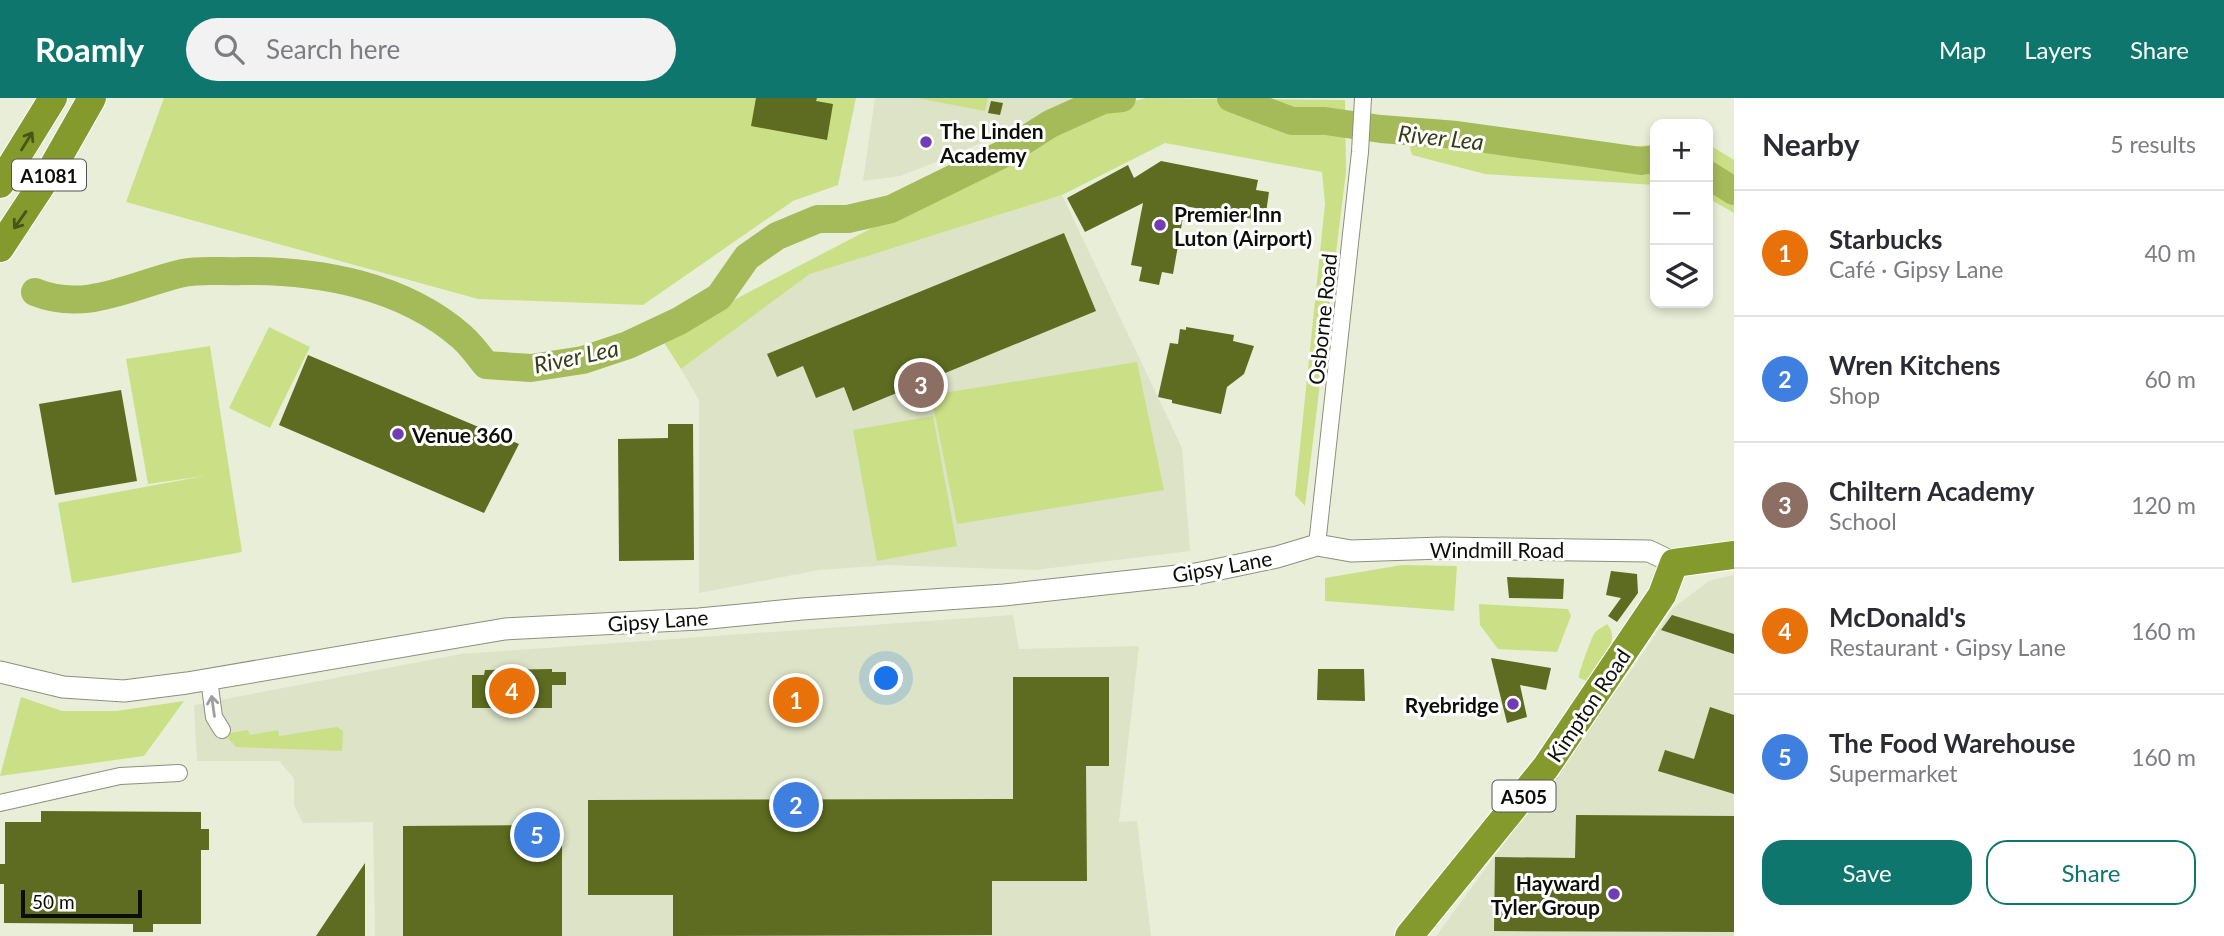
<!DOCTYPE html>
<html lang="en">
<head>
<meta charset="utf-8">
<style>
	:root { --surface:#fff; --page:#f2f2f3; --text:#2b2b33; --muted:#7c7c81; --line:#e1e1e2; --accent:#0f766e }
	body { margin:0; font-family:Lato,sans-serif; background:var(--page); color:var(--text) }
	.controls { position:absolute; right:21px; top:21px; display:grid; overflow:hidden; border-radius:14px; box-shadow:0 4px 10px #0003 }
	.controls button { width:63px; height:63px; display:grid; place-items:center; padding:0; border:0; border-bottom:2px solid var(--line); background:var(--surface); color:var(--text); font:35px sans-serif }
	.scale { position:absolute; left:21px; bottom:18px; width:121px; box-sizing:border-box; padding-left:7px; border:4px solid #0c0e07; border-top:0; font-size:19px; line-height:24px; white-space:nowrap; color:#0c0e07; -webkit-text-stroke:5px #fff; paint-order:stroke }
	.you { position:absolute; left:887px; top:581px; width:24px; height:24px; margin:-18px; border:5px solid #fff; border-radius:50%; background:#1a73e8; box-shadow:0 0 0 10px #1a73e833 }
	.badge { display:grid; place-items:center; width:46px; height:46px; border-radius:50%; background:var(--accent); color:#fff; font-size:23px; font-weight:700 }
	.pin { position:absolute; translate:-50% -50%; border:4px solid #fff; box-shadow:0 2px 7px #0006 }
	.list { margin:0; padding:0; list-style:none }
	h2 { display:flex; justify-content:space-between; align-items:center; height:91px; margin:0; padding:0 28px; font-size:30px }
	h2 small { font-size:23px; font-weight:400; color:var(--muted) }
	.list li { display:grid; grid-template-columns:46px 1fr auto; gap:21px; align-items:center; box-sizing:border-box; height:126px; padding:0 28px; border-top:2px solid var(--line) }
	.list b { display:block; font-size:26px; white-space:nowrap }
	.list p { margin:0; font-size:23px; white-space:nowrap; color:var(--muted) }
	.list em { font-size:23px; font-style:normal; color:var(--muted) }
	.actions { display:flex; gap:14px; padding:21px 28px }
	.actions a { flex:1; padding:16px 0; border:2px solid var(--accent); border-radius:21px; text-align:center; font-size:24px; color:var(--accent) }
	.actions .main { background:var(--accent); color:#fff }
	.icon { flex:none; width:38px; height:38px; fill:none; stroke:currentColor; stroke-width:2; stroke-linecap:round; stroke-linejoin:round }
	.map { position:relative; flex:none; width:1734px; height:838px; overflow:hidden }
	header { display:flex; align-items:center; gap:42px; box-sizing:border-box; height:98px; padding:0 35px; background:var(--accent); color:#fff }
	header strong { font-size:33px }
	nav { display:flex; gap:38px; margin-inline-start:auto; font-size:24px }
	.search { width:490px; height:63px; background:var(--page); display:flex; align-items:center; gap:18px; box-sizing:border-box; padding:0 24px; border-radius:38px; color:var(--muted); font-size:26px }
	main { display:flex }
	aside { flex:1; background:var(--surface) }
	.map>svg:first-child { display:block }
</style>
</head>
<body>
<header>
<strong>Roamly</strong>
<div class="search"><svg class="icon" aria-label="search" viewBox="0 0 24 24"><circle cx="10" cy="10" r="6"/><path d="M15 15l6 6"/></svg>Search here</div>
<nav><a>Map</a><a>Layers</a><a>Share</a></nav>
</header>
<main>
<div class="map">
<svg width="1734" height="838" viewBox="0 0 1734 838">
	<rect width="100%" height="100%" fill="#e9eed9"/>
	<!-- built -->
	<path fill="#dce3c7" d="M875,0h198l-49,26 -80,35 -44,17 -37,5z
		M1062,97l120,253 8,103 -155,19 -146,-5 -70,5 -120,23v-193l-18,-31 129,-95z
		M1734,477v361h-298l199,-271 38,-57 36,-27z
		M1013,517l6,34 120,-3 -20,176 18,-1 14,115h-776l-2,-114 -70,1 -9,-18v-27l-15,-17h-82l-3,-56 267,-51z"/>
	<!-- green -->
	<path fill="#cbe086" d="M164,0h692l-18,87 -45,16 -150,104 -165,-6 -352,-97z
		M917,0h71l-3,13z
		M1146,0l199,2 1,72 -41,334 -10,-11 30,-291 -3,-32 -157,-29 -103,52 -252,79 -129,95 -20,-31 431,-225z
		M1441,26l178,23 36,-2v40l-170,-11 -73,-19 -4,-15 3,-15z
		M1708,46l26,16v53l-26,-15z
		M269,229l41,20 -40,81 -41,-20z
		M210,248l32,206 -170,31 -14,-80 146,-27 -56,8 -22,-125z
		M1137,264l27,128 -207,34 -26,-129z
		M933,318l24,130 -80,15 -24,-131z
		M1402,467l55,1 -3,45 -129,-10v-23z
		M1479,506l89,5 3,7 -14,36 -59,-3 -18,-24z
		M1607,526c16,18 -10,41 -21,57l-7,-3c-1,-4 12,-39 15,-44 2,-4 9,-7 13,-10z
		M21,599l41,14h54l68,-10 -40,55 -144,20z
		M337,629l6,4 -1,20 -106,-4 -8,-9 2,-5 18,-3 2,5 28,-5 1,6z"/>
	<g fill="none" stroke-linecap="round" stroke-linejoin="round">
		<!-- river -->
		<path stroke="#a5ba58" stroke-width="28" d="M1231,0l61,23h33l56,8 76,6 184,26 14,-2
			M1708,77l26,16
			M35,194c51,21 96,-7 148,-19 19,-4 40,-1 59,-2 76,-1 161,14 220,66 9,8 17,19 24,28l45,3 52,-8 45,-15 51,-24 40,-24 28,-40 30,-21 41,-17h30l43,-10 112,-55 47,-30 53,-24 19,-2"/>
	</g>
	<!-- building -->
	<path fill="#5d6c20" d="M756,0h61l-1,3 17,3 -6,36 -76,-14z
		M991,3l12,2 -3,12 -12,-2z
		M1161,63l97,19 -2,10 13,2 -3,21 -11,-2 -2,8 -68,-13 -12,68 -11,-2 -3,13 -20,-4 3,-14 -11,-2 12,-62 -58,29 -18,-34 61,-33 6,13z
		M1064,135l32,78 -243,100 -9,-24 -28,11 -13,-32 -26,11 -10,-23z
		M1186,229l48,8 -1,6 21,5 -10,28 -17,13 -6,27 -49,-11v-3l-14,-3 12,-54 8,1 2,-15 6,1z
		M308,257l211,89 -35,69 -205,-88z
		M121,292l16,91 -82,14 -16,-91z
		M668,326h25l1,136 -75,1 -1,-122 50,-1z
		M1611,473l26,3 1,19 -21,29 -9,-6 13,-18 -15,-3z
		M1507,479l57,2 -1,20 -54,-1z
		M1672,517l62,19v20l-73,-24z
		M1491,560l60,10 -5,22 -26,-5 7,32 -20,6z
		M552,571v3h14v13h-14v23h-80v-33h12l1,-5z
		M1318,571h46l1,32 -48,-1z
		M1013,579h96v89h-23l1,115h-95v54l-319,1v-41h-85v-95l425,-1z
		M782,580h26l1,45h-26z
		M1710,609l24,8v79l-76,-23 7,-21 29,9z
		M41,713l160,1v17h8v21h-8v74h-48v8h-20v-8l-129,-1v-39h-4v-20h5v-42h36z
		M1576,717l158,1v116l-240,-1 1,-74 80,1z
		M562,727v111h-159v-110z
		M365,765v73h-49l14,-21z"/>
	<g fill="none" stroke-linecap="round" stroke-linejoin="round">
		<defs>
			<path id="street" d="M1317,447l43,-393 3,-54
				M209,581l5,38 8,13
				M0,705l120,-27 59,-3"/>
			<path id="secondary" d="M0,574l63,15 61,4 63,-8 318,-54 194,-10 103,-10 202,-14 192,-21 81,-17 40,-12 34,6 91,-3 207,3 25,12"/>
			<path id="highway" d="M0,86l53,-86
				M0,150l50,-76 42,-74
				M1409,838l137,-169 116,-172 12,-32 60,-8"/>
		</defs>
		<!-- street casing -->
		<use href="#street" stroke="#8a907c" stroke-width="18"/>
		<!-- secondary casing -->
		<use href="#secondary" stroke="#8a907c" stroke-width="23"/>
		<!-- highway casing -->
		<use href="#highway" stroke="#fff" stroke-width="30"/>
		<!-- street -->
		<use href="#street" stroke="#fff" stroke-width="16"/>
		<!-- secondary -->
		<use href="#secondary" stroke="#fff" stroke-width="21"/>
		<!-- highway -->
		<use href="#highway" stroke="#859a2c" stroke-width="28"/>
	</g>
	<!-- one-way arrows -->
	<defs><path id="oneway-shaft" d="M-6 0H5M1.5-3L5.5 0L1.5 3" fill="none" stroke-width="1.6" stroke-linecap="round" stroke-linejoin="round" transform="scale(1.75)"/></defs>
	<g stroke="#48541a">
		<use href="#oneway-shaft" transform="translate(27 43) rotate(-58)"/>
		<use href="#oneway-shaft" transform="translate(20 122) rotate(125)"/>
	</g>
	<use stroke="#9e9f9c" href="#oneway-shaft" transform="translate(213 608) rotate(-98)"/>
	<!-- markers -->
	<g fill="#703db4" stroke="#fff" stroke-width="2.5">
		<circle cx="926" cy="44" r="7"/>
		<circle cx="1160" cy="127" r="7"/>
		<circle cx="398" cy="336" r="7"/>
		<circle cx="1513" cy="606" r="7"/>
		<circle cx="1614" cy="796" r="7"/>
	</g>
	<g text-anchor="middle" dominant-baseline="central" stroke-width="6" stroke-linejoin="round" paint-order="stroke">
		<!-- shield labels -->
		<g fill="#fff" stroke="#555651" stroke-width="2">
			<rect x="12" y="61.5" width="74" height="31" rx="5"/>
			<rect x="1492.5" y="682.5" width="63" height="31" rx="5"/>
		</g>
		<g font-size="19" font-weight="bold" fill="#0c0e07">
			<text x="49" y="77">A1081</text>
			<text x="1524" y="698">A505</text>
		</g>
		<!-- poi labels -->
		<g font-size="21" font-weight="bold" fill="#0c0e07" stroke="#fff" text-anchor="start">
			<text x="940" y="32">The Linden<tspan x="940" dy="24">Academy</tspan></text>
			<text x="1174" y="115">Premier Inn<tspan x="1174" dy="24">Luton (Airport)</tspan></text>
			<text x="412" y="336">Venue 360</text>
			<text x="1499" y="606" text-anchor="end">Ryebridge</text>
			<text x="1600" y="784" text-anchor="end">Hayward<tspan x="1600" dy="24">Tyler Group</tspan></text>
		</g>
		<!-- street labels -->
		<g font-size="21" fill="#0c0e07" stroke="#fff">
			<text transform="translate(1322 221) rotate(-84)">Osborne Road</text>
			<text x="1497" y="451">Windmill Road</text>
			<text transform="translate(1222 468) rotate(-10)">Gipsy Lane</text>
			<text transform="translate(658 522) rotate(-4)">Gipsy Lane</text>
			<text transform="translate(1588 607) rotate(-56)">Kimpton Road</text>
		</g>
		<!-- water labels -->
		<g font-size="23" font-style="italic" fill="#363e15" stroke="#fff">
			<text transform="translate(1441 39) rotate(6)">River Lea</text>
			<text transform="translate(576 258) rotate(-12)">River Lea</text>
		</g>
	</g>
</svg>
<div class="controls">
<button>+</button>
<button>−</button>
<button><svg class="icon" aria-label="layers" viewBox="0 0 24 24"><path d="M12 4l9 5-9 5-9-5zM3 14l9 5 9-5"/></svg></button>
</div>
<div class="scale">50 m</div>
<div class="you"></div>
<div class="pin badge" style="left:796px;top:602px;background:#e8710a">1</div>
<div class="pin badge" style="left:796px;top:707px;background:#3f7fe0">2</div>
<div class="pin badge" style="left:921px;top:287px;background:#8d6e63">3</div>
<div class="pin badge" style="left:512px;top:593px;background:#e8710a">4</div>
<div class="pin badge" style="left:537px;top:737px;background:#3f7fe0">5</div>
</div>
<aside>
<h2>Nearby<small>5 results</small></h2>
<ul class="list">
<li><span class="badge" style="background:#e8710a">1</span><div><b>Starbucks</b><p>Café · Gipsy Lane</p></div><em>40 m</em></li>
<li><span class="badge" style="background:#3f7fe0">2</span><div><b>Wren Kitchens</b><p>Shop</p></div><em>60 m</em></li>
<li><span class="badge" style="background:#8d6e63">3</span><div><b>Chiltern Academy</b><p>School</p></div><em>120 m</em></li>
<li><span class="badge" style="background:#e8710a">4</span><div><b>McDonald's</b><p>Restaurant · Gipsy Lane</p></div><em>160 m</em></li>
<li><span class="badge" style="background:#3f7fe0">5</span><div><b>The Food Warehouse</b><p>Supermarket</p></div><em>160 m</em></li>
</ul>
<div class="actions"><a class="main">Save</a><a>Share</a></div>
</aside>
</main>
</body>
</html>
